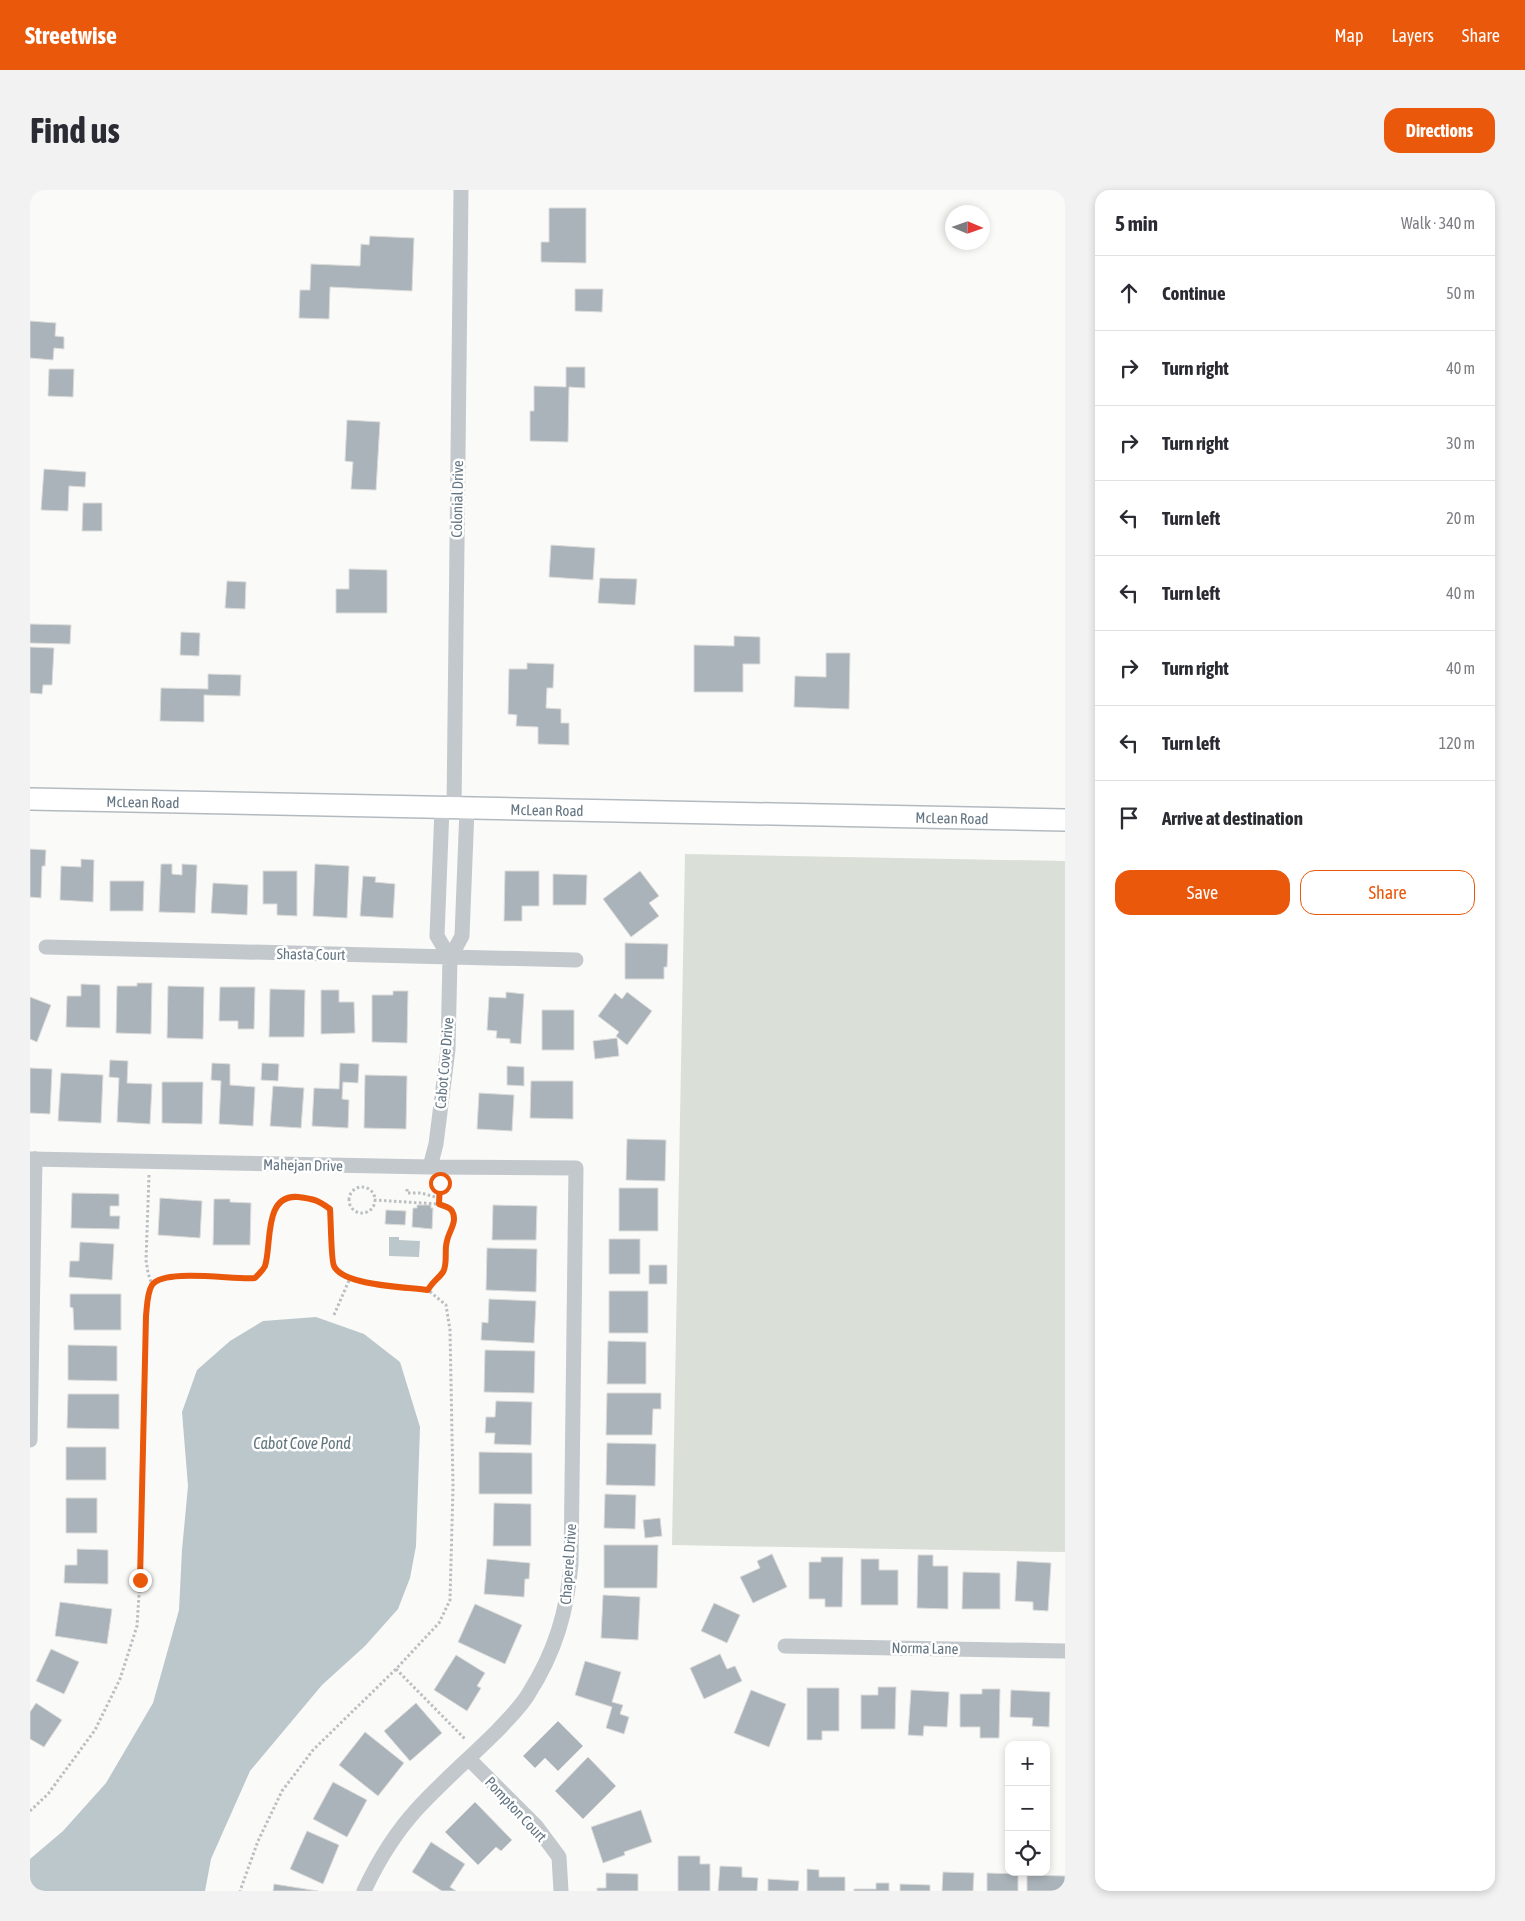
<!DOCTYPE html>
<html lang="en">
<head>
<meta charset="utf-8">
<style>
	:root { --surface:#fff; --page:#f2f2f3; --text:#2b2b33; --muted:#7c7c81; --line:#e1e1e2; --accent:#ea580c }
	body { margin:0; font-family:"Asap Condensed",sans-serif; background:var(--page); color:var(--text) }
	.controls { position:absolute; right:15px; bottom:15px; display:grid; overflow:hidden; border-radius:10px; box-shadow:0 2px 8px #0003 }
	.controls button { width:45px; height:45px; display:grid; place-items:center; padding:0; border:0; border-bottom:1px solid var(--line); background:var(--surface); color:var(--text); font:25px sans-serif }
	.compass { position:absolute; left:915px; top:15px; width:45px; height:45px; border-radius:50%; background:var(--surface); box-shadow:0 2px 8px #0003; rotate:92deg }
	.stop { position:absolute; width:15px; height:15px; margin:-11px; border:4px solid #ea580c; border-radius:50%; background:#fff }
	.stop.end { background:#ea580c; border-color:#fff; box-shadow:0 1px 5px #0008 }
	.list { margin:0; padding:0; list-style:none }
	h2 { display:flex; justify-content:space-between; align-items:center; height:65px; margin:0; padding:0 20px; font-size:21px }
	h2 small { font-size:16px; font-weight:400; color:var(--muted) }
	.list li { display:grid; grid-template-columns:32px 1fr auto; gap:15px; align-items:center; box-sizing:border-box; height:75px; padding:0 20px; border-top:1px solid var(--line) }
	.list b { display:block; font-size:19px; white-space:nowrap }
	.list em { font-size:16px; font-style:normal; color:var(--muted) }
	.actions { display:flex; gap:10px; padding:15px 20px }
	.actions a { flex:1; padding:11px 0; border:1px solid var(--accent); border-radius:15px; text-align:center; font-size:18px; color:var(--accent) }
	.actions .main { background:var(--accent); color:#fff }
	.icon { flex:none; width:28px; height:28px; fill:none; stroke:currentColor; stroke-width:2; stroke-linecap:round; stroke-linejoin:round }
	.map { position:relative; flex:none; width:1035px; height:1701px; overflow:hidden; border-radius:15px }
	header { display:flex; align-items:center; gap:30px; box-sizing:border-box; height:70px; padding:0 25px; background:var(--accent); color:#fff }
	header strong { font-size:24px }
	nav { display:flex; gap:28px; margin-inline-start:auto; font-size:18px }
	.intro { display:flex; align-items:center; justify-content:space-between; box-sizing:border-box; height:120px; padding:0 30px }
	h1 { margin:0; font-size:35px }
	.button { padding:12px 22px; border-radius:15px; background:var(--accent); color:#fff; font-size:18px; font-weight:700 }
	main { display:flex; gap:30px; padding:0 30px }
	aside { flex:1; background:var(--surface); border-radius:15px; box-shadow:0 2px 8px #0003 }
	.map>svg:first-child { display:block }
</style>
</head>
<body>
<header>
<strong>Streetwise</strong>
<nav><a>Map</a><a>Layers</a><a>Share</a></nav>
</header>
<div class="intro"><h1>Find us</h1><a class="button">Directions</a></div>
<main>
<div class="map">
<svg width="1035" height="1701" viewBox="0 0 1035 1701">
	<rect width="100%" height="100%" fill="#fafaf8"/>
	<!-- green -->
	<path fill="#dadfd7" d="M655,664l380,7v691l-393,-7z"/>
	<!-- water -->
	<path fill="#bbc7cb" d="M359,1047h10v3l21,1 -1,16 -30,-1z
		M286,1127l48,17 36,28 20,65 -4,119 -6,32 -12,31 -33,37 -43,39 -72,86 -39,88 -6,32h-175v-32l33,-28 43,-48 47,-80 26,-93 3,-60 6,-64 -6,-74 15,-42 33,-29 33,-20z"/>
	<!-- building -->
	<path fill="#aab3b9" stroke="#dcdcda" d="M519,18h37v55l-45,-1v-20h8z
		M340,46l44,2 -2,53 -82,-4 -1,32 -30,-1 1,-28h10l1,-26 49,2 1,-22 8,1z
		M545,99h28l-1,23 -27,-1z
		M0,131l26,2 -1,13 9,1v12l-10,-1 -1,12 -23,-2z
		M536,177h19v21l-16,-1 -1,55 -38,-1v-30h4v-25l32,1z
		M19,179h25l-1,28 -25,-1z
		M317,230l33,2 -4,68 -25,-1 2,-27 -8,-1z
		M14,279l42,3 -1,15 -16,-1 -1,25 -27,-1z
		M53,313h19v28h-20z
		M521,355l44,3 -2,32 -44,-3z
		M319,379l38,1v43h-51v-24h13z
		M570,388l37,1 -2,26 -37,-2z
		M197,391l19,1 -1,27 -20,-1z
		M0,434l41,1 -1,19 -40,-1z
		M151,442l19,1 -1,23 -19,-1z
		M704,446l26,1v27h-17v28h-49v-47l40,1z
		M0,457l24,1 -2,37h-9l-1,9 -12,-1z
		M796,463h24l-1,56 -55,-2 1,-31 31,1z
		M497,473l27,1 -1,24h-6l-1,20 15,1v14h8v22l-31,-1v-17l-22,-1 1,-11 -9,-1 1,-45h18z
		M178,484l33,1 -1,21 -36,-1v27l-44,-1 1,-33 47,1z
		M0,659l16,1 -1,16h-3l-1,32 -11,-1z
		M51,669l13,1 -1,42 -33,-2 1,-34 20,1z
		M131,674h11v10l10,1v-11l15,1 -2,48 -36,-1z
		M285,674l34,2 -2,52 -34,-2z
		M233,681h34v45l-20,-1v-11h-14z
		M475,681h34v35h-17v15h-18z
		M610,681l19,25 -10,7 10,13 -28,21 -28,-38z
		M523,684l34,1 -1,30h-33z
		M333,686l13,1 -1,5 20,2 -2,34 -33,-2z
		M80,691h34l-1,30h-33z
		M183,693l35,2 -1,30 -36,-2z
		M595,753l43,1 -1,23h-3v12h-39z
		M107,793h15l-1,51 -35,-1 1,-47h20z
		M51,794l19,1v43l-34,-1 1,-31h14z
		M138,796l36,1 -1,52 -36,-1z
		M190,797h35l-1,42h-16v-8h-19z
		M240,799l35,1 -1,47h-35z
		M291,800h18v12h15l1,31 -34,1z
		M363,801h15l-1,52 -35,-1v-47h21z
		M476,802l18,2 -3,50 -11,-1v-4l-14,-1 1,-7 -10,-1 2,-33 17,1z
		M597,802l25,19 -25,34 -11,-9 3,-4 -21,-16 17,-23 7,6z
		M0,807l21,8 -14,37 -7,-3z
		M512,820h32v40h-32z
		M587,848l2,18 -24,3 -2,-18z
		M80,870l18,1 -1,22 25,1 -2,40 -33,-2 2,-44 -10,-1z
		M182,873l18,1v21l25,2 -2,39 -34,-2 2,-43 -10,-1z
		M232,873l17,1 -1,17 -17,-1z
		M310,873l19,1 -1,19 -15,-1 -1,17 7,1 -1,28 -36,-2 2,-38 25,1z
		M477,876l17,1v19l-17,-1z
		M0,878l22,1 -2,45 -20,-1z
		M31,883l42,2 -2,48 -43,-2z
		M335,885l42,1 -1,53 -42,-1z
		M501,891h42v38l-43,-1z
		M132,892h41l-1,42 -40,-1z
		M243,896l31,2 -3,40 -31,-2z
		M449,903l35,2 -2,36 -35,-2z
		M597,949l39,1 -1,41 -39,-1z
		M589,998h39v43h-39z
		M42,1003l47,1v12h-9v10h10l-1,13 -48,-1z
		M130,1008l42,3 -2,37 -42,-3z
		M184,1009h16v3l21,1 -1,42h-37z
		M387,1015h14v3h2l-1,21 -20,-2 1,-19h4z
		M463,1015l44,1 -1,34h-44z
		M356,1020l20,1 -1,14 -20,-1z
		M579,1049h31v35h-31z
		M50,1052l34,2 -2,36 -43,-3 1,-16h9z
		M457,1058l50,1 -1,43 -50,-2z
		M619,1075h18v19h-18z
		M579,1101h39v42h-39z
		M40,1104h51v36h-47l-1,-22 -3,-1z
		M459,1109l47,2 -2,42 -53,-3 1,-18 6,1z
		M578,1151l38,1v42h-39z
		M38,1155l49,1v35l-49,-1z
		M455,1160l50,1 -1,42 -50,-1z
		M577,1203h54v16h-8l-1,26h-46z
		M38,1204h51v35l-52,-1z
		M466,1211l36,1 -1,43 -37,-1 1,-11h-10l1,-16h9z
		M577,1253l49,1 -1,42 -49,-1z
		M36,1257h40v33h-40z
		M449,1262l53,1v41h-53z
		M575,1304l31,1 -1,34 -31,-1z
		M36,1308h31v35h-31z
		M464,1313l37,1v42h-38z
		M630,1328l2,18 -17,2 -2,-18z
		M574,1355h54l-1,43h-53z
		M47,1359l31,1v34l-44,-1 1,-18h12z
		M742,1364l15,33 -34,16 -13,-26 20,-9 -3,-7z
		M888,1365h15v11h15v43l-31,-1z
		M791,1367h22l-1,50h-17v-8h-16v-37h12z
		M457,1369l43,4 -1,16h-4l-1,18 -40,-3z
		M831,1369h18v11h19v35h-37z
		M987,1371l34,2 -3,48 -15,-1v-8l-18,-1z
		M933,1382l37,1v36h-38z
		M573,1405l37,2 -2,43 -37,-2z
		M30,1412l52,7 -5,35 -52,-8z
		M684,1413l26,12 -13,28 -26,-12z
		M445,1414l47,21 -17,39 -47,-22z
		M21,1459l28,13 -15,32 -28,-13z
		M690,1464l7,15 8,-3 7,15 -38,18 -14,-31z
		M426,1465l29,18 -8,13 4,2 -14,23 -33,-21z
		M555,1471l36,11 -9,30 11,3 -3,9 9,3 -5,17 -18,-6 6,-21 -37,-12z
		M848,1497h18l-1,42h-34v-34h17z
		M777,1498h32v43h-17v9h-15z
		M952,1499h18l-1,49h-19v-11h-20v-33h22z
		M721,1500l35,14 -17,43 -35,-14z
		M881,1500l38,2 -2,35 -23,-1 -1,10 -15,-1z
		M981,1500l39,2 -1,35 -17,-1 1,-8 -23,-1z
		M6,1513l26,17 -18,27 -14,-8v-27z
		M386,1513l26,30 -32,28 -26,-30z
		M528,1531l25,25 -25,25 -13,-13 -10,10 -12,-12z
		M335,1542l39,31 -26,33 -39,-31z
		M558,1567l28,29 -33,33 -28,-28z
		M303,1592l34,18 -20,37 -34,-18z
		M445,1612l37,38 -11,11 -5,-4 -18,18 -33,-33z
		M611,1620l11,32 -28,10 1,3 -22,8 -12,-36z
		M277,1641l32,14 -16,39 -33,-15z
		M401,1652l34,22 -15,23 6,4h-14l-30,-19z
		M648,1666h22v8h10v27h-32z
		M690,1676l22,1v10l16,1 -1,13h-39z
		M777,1679l12,1v7h26v14h-38z
		M913,1682l31,1 -1,18h-31z
		M576,1683l32,1v17h-41v-3h9z
		M957,1683l31,1v17h-31z
		M997,1685l38,1v15h-38z
		M738,1689l31,2 -1,10h-30z
		M846,1693h13v8h-35v-2h22z
		M244,1694l44,7h-45z
		M870,1694l30,1v6h-30z"/>
	<g fill="none" stroke-linecap="round" stroke-linejoin="round">
		<defs>
			<path id="secondary" d="M0,609l1035,21"/>
		</defs>
		<!-- secondary casing -->
		<use href="#secondary" stroke="#b3babf" stroke-width="24"/>
		<!-- path -->
		<path stroke="#bbbfc2" stroke-width="3" stroke-dasharray="2.5 2.5" stroke-linecap="butt" d="M119,985l-3,85 2,13 4,12
			M319 1010a13 13 0 1 1 26 0a13 13 0 1 1-26 0Z
			M377,999v4h14l18,5
			M344,1010l64,4
			M398,1100l4,-7 12,-14 2,-27 8,-20 -1,-10 -5,-5 -9,-3 1,-21
			M304,1125l16,-37
			M366,1479l69,70
			M0,1621l18,-17 47,-64 25,-51 17,-53 3,-47 6,-264c1,-9 1,-22 6,-30 12,-17 82,-5 103,-7 3,-3 8,-8 10,-12 7,-21 -2,-72 33,-69 16,2 20,3 32,12l3,57 8,9 17,6 70,9 18,15 4,25 3,157 -3,113 -11,23 -43,46 -83,81 -31,41 -24,50 -18,50"/>
		<!-- street -->
		<path stroke="#c3c8cc" stroke-width="15" d="M424,619l7,-619
			M16,757l530,13
			M420,768l12,-22 5,-127
			M0,969l400,8 146,1 -5,396c-4,48 -16,88 -42,129 -8,14 -21,26 -32,38 -26,26 -54,50 -79,77 -23,25 -40,53 -54,83
			M400,977l6,-23 12,-95 2,-91 -13,-22 5,-128
			M0,1250l5,-281
			M755,1456l280,5
			M439,1569l67,67 23,31 2,34"/>
		<!-- secondary -->
		<use href="#secondary" stroke="#fff" stroke-width="21"/>
	</g>
	<g fill="none" stroke-linecap="round" stroke-linejoin="round">
		<!-- route -->
		<path stroke="#ea580c" stroke-width="6" d="M110,1390l6,-264c1,-9 1,-23 6,-31 12,-17 82,-5 103,-7 3,-3 8,-8 10,-12 7,-21 -2,-72 33,-69 16,2 20,3 32,12 1,11 1,52 4,57 9,20 74,21 94,24 4,-8 11,-12 15,-18 5,-8 1,-22 4,-31 2,-10 11,-20 5,-30 -2,-4 -9,-5 -13,-7l1,-21"/>
	</g>
	<g text-anchor="middle" dominant-baseline="central" stroke-width="5" stroke-linejoin="round" paint-order="stroke">
		<!-- street labels -->
		<g font-size="15" fill="#657683" stroke="#fff">
			<text transform="translate(427 309) rotate(-89)">Colonial Drive</text>
			<text transform="translate(113 612) rotate(1)">McLean Road</text>
			<text transform="translate(517 620) rotate(1)">McLean Road</text>
			<text transform="translate(922 628) rotate(1)">McLean Road</text>
			<text transform="translate(281 764) rotate(1)">Shasta Court</text>
			<text transform="translate(414 873) rotate(-85)">Cabot Cove Drive</text>
			<text transform="translate(273 975) rotate(1)">Mahejan Drive</text>
			<text transform="translate(538 1374) rotate(-86)">Chaperel Drive</text>
			<text transform="translate(895 1458) rotate(1)">Norma Lane</text>
			<text transform="translate(486 1619) rotate(47)">Pompton Court</text>
		</g>
		<!-- water labels -->
		<g font-size="16" font-style="italic" fill="#60757c" stroke="#fff">
			<text x="272" y="1253">Cabot Cove Pond</text>
		</g>
	</g>
</svg>
<div class="controls">
<button>+</button>
<button>−</button>
<button><svg class="icon" aria-label="locate" viewBox="0 0 24 24"><circle cx="12" cy="12" r="6"/><path d="M12 2v4M12 18v4M2 12h4M18 12h4"/></svg></button>
</div>
<svg class="compass" viewBox="-18 -18 36 36"><path d="M0-13l5 13h-10z" fill="#e53935"/><path d="M0 13l5-13h-10z" fill="#7c7c81"/></svg>
<div class="stop" style="left:410px;top:993px"></div>
<div class="stop end" style="left:110px;top:1390px"></div>
</div>
<aside>
<h2>5 min<small>Walk · 340 m</small></h2>
<ul class="list">
<li><svg class="icon" aria-label="ahead" viewBox="0 0 24 24"><path d="M12 20V5M6 11l6-6 6 6"/></svg><div><b>Continue</b></div><em>50 m</em></li>
<li><svg class="icon" aria-label="right" viewBox="0 0 24 24"><path d="M7 20v-9h11M14 6l5 5-5 5"/></svg><div><b>Turn right</b></div><em>40 m</em></li>
<li><svg class="icon" aria-label="right" viewBox="0 0 24 24"><path d="M7 20v-9h11M14 6l5 5-5 5"/></svg><div><b>Turn right</b></div><em>30 m</em></li>
<li><svg class="icon" aria-label="left" viewBox="0 0 24 24"><path d="M17 20v-9H6M10 6l-5 5 5 5"/></svg><div><b>Turn left</b></div><em>20 m</em></li>
<li><svg class="icon" aria-label="left" viewBox="0 0 24 24"><path d="M17 20v-9H6M10 6l-5 5 5 5"/></svg><div><b>Turn left</b></div><em>40 m</em></li>
<li><svg class="icon" aria-label="right" viewBox="0 0 24 24"><path d="M7 20v-9h11M14 6l5 5-5 5"/></svg><div><b>Turn right</b></div><em>40 m</em></li>
<li><svg class="icon" aria-label="left" viewBox="0 0 24 24"><path d="M17 20v-9H6M10 6l-5 5 5 5"/></svg><div><b>Turn left</b></div><em>120 m</em></li>
<li><svg class="icon" aria-label="arrive" viewBox="0 0 24 24"><path d="M6 21V4h12l-3 4 3 4H6"/></svg><div><b>Arrive at destination</b></div></li>
</ul>
<div class="actions"><a class="main">Save</a><a>Share</a></div>
</aside>
</main>
</body>
</html>
